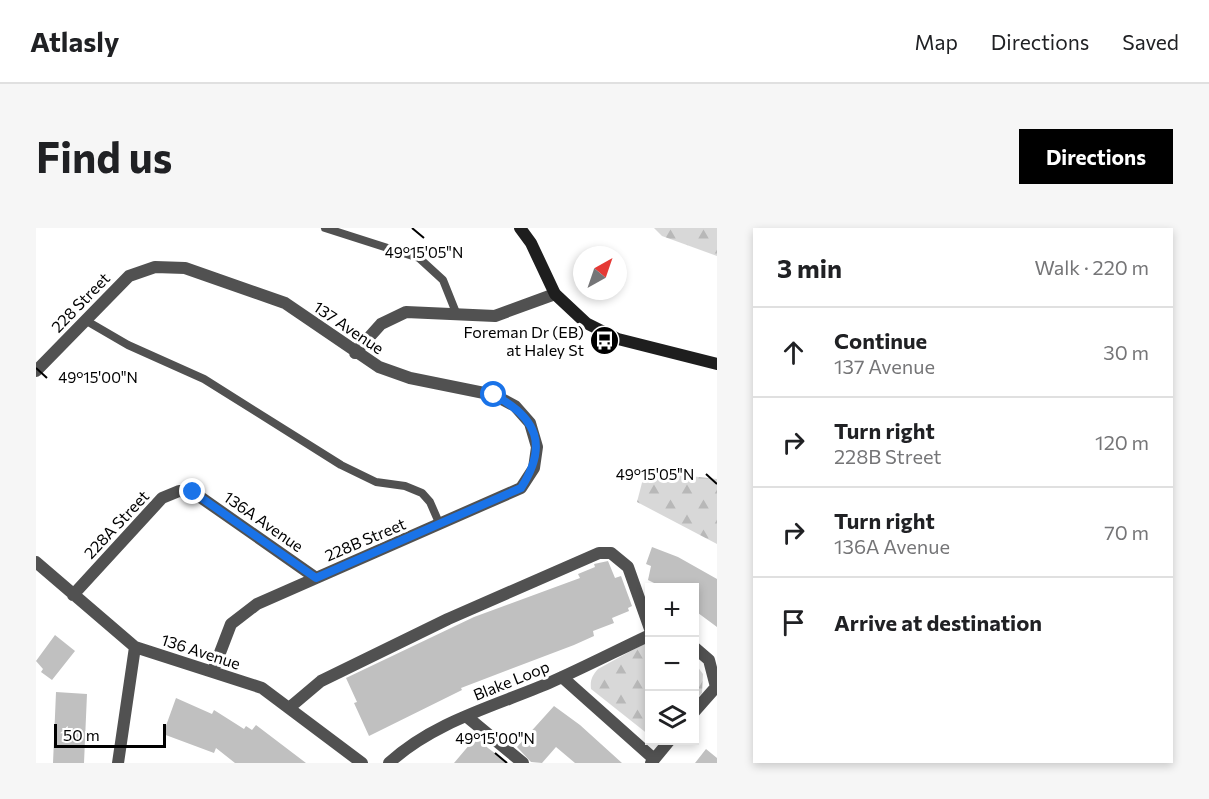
<!DOCTYPE html>
<html lang="en">
<head>
<meta charset="utf-8">
<style>
	:root { --surface:#fff; --page:#f6f6f6; --text:#202124; --muted:#757577; --line:#e0e0e0; --accent:#000 }
	body { margin:0; font-family:Commissioner,sans-serif; background:var(--page); color:var(--text) }
	.controls { position:absolute; right:18px; bottom:18px; display:grid; overflow:hidden; border-radius:0px; box-shadow:0 3px 9px #0003 }
	.controls button { width:54px; height:54px; display:grid; place-items:center; padding:0; border:0; border-bottom:2px solid var(--line); background:var(--surface); color:var(--text); font:30px sans-serif }
	.compass { position:absolute; left:537px; top:18px; width:54px; height:54px; border-radius:50%; background:var(--surface); box-shadow:0 3px 9px #0003; rotate:40deg }
	.scale { position:absolute; left:18px; bottom:15px; width:112px; box-sizing:border-box; padding-left:6px; border:3px solid #000; border-top:0; font-size:16px; line-height:21px; white-space:nowrap; color:#000; -webkit-text-stroke:4px #fff; paint-order:stroke }
	.stop { position:absolute; width:18px; height:18px; margin:-14px; border:4px solid #1a73e8; border-radius:50%; background:#fff }
	.stop.end { background:#1a73e8; border-color:#fff; box-shadow:0 2px 6px #0008 }
	.list { margin:0; padding:0; list-style:none }
	h2 { display:flex; justify-content:space-between; align-items:center; height:78px; margin:0; padding:0 24px; font-size:26px }
	h2 small { font-size:20px; font-weight:400; color:var(--muted) }
	.list li { display:grid; grid-template-columns:39px 1fr auto; gap:18px; align-items:center; box-sizing:border-box; height:90px; padding:0 24px; border-top:2px solid var(--line) }
	.list b { display:block; font-size:22px; white-space:nowrap }
	.list p { margin:0; font-size:20px; white-space:nowrap; color:var(--muted) }
	.list em { font-size:20px; font-style:normal; color:var(--muted) }
	.icon { flex:none; width:33px; height:33px; fill:none; stroke:currentColor; stroke-width:2; stroke-linecap:round; stroke-linejoin:round }
	.map { position:relative; flex:none; width:681px; height:535px; overflow:hidden; border-radius:0px }
	header { display:flex; align-items:center; gap:36px; box-sizing:border-box; height:84px; padding:0 30px; background:var(--surface); border-bottom:2px solid var(--line) }
	header strong { font-size:28px }
	nav { display:flex; gap:33px; margin-inline-start:auto; font-size:21px }
	.intro { display:flex; align-items:center; justify-content:space-between; box-sizing:border-box; height:144px; padding:0 36px }
	h1 { margin:0; font-size:42px }
	.button { padding:15px 27px; border-radius:0px; background:var(--accent); color:#fff; font-size:21px; font-weight:700 }
	main { display:flex; gap:36px; padding:0 36px }
	aside { flex:1; background:var(--surface); border-radius:0px; box-shadow:0 3px 9px #0003 }
	.map>svg:first-child { display:block }
</style>
</head>
<body>
<header>
<strong>Atlasly</strong>
<nav><a>Map</a><a>Directions</a><a>Saved</a></nav>
</header>
<div class="intro"><h1>Find us</h1><a class="button">Directions</a></div>
<main>
<div class="map">
<svg width="681" height="535" viewBox="0 0 681 535">
	<defs>
		<pattern id="forest-firs" width="22" height="20" patternUnits="userSpaceOnUse" patternTransform="scale(1.5)"><rect width="22" height="20" fill="#d8d8d8"/><path d="M5 1l3.5 6h-7zM16 11l3.5 6h-7z" fill="#b8b8b8"/></pattern>
	</defs>
	<rect width="100%" height="100%" fill="#fff"/>
	<!-- forest -->
	<path fill="url(#forest-firs)" d="M618,0h63v28l-55,-20z
		M609,243l72,8v65l-80,-42z
		M613,413v94l-58,-46c-1,-9 1,-13 7,-20z
		M658,434l9,12 -1,19 -7,7z"/>
	<!-- building -->
	<path fill="#c0c0c0" d="M616,319l26,10 39,22v48l-23,-17v-22h-30l-16,-8 3,-14 -5,-2z
		M572,333l7,17 6,-2 11,30 -4,2 1,3 -17,7 2,5 -21,8 1,5 -20,9 -113,43 1,2 -93,46 -15,-33 3,-1 -11,-24 128,-61 106,-39 -2,-4 17,-7 -1,-3z
		M19,407l20,16 -23,29 -11,-8 2,-3 -7,-8z
		M20,464l31,2 -3,69h-31z
		M140,470l36,16 2,-4 30,19 2,-3 6,4 4,-5 50,38h-71l-19,-15 -2,5 -51,-19z
		M518,478l26,19 42,38h-47l-19,-16 -14,16 -11,-1 -14,-15z
		M440,509l12,11 20,15h-54z
		M670,521l11,9v5h-22z"/>
	<g fill="none" stroke-linecap="round" stroke-linejoin="round">
		<!-- lane -->
		<path stroke="#515151" stroke-width="8" d="M289,0l94,30 24,22 14,35
			M49,92l43,25 76,34 137,86 35,17 29,4 17,7 8,9 10,23"/>
		<!-- street -->
		<path stroke="#515151" stroke-width="12" d="M319,125l26,-29 25,-12 89,4 60,-22
			M0,143l93,-95 26,-9 30,1 100,35 94,64 31,11 84,17 21,11 15,17 7,24 -3,21 -13,20 -264,116 -26,20 -18,47
			M0,334l99,85 127,41 100,75
			M37,367l89,-97 17,-7 14,1 123,86
			M658,419l15,13 7,27 -22,25
			M526,449l92,82
			M253,480l32,-27 127,-62 151,-66h12l17,14 22,62
			M430,488l57,47
			M82,535l17,-116
			M353,535c44,-41 106,-57 160,-80 34,-15 67,-32 101,-48
			M615,535l19,-23"/>
		<!-- secondary -->
		<path stroke="#1e1e1e" stroke-width="12" d="M484,0l11,15 24,51 31,29 32,16 99,25"/>
	</g>
	<g fill="none" stroke-linecap="round" stroke-linejoin="round">
		<!-- route -->
		<path stroke="#1a73e8" stroke-width="8" d="M157,264l123,86 205,-90c27,-42 17,-70 -27,-93"/>
	</g>
	<!-- ticks -->
	<path fill="none" stroke="#000" stroke-width="2" d="M376,0l12,10M0,140l11,10M670,246l11,10M459,525l12,10"/>
	<!-- icons -->
	<defs>
		<symbol id="bus-disc" viewBox="-11 -11 22 22"><circle r="9.5" fill="#000" stroke="#fff"/><path d="M-5-6H5V4H4V6H2V4H-2V6H-4V4H-5ZM-3.5-4V0h7V-4ZM-3.5 1.2v1.5H-2V1.2ZM2 1.2v1.5H3.5V1.2Z" fill="#fff"/></symbol>
	</defs>
	<g fill-rule="evenodd">
		<use href="#bus-disc" x="552" y="96" width="33" height="33"/>
	</g>
	<g text-anchor="middle" dominant-baseline="central" stroke-width="6" stroke-linejoin="round" paint-order="stroke">
		<!-- street labels -->
		<g font-size="16" fill="#000" stroke="#fff">
			<text transform="translate(44 74) rotate(-46)">228 Street</text>
			<text transform="translate(313 99) rotate(34)">137 Avenue</text>
			<text transform="translate(228 293) rotate(35)">136A Avenue</text>
			<text transform="translate(80 296) rotate(-47)">228A Street</text>
			<text transform="translate(329 311) rotate(-23)">228B Street</text>
			<text transform="translate(165 423) rotate(18)">136 Avenue</text>
			<text transform="translate(475 452) rotate(-22)">Blake Loop</text>
		</g>
		<!-- poi labels -->
		<g font-size="16" fill="#000" stroke="#fff" text-anchor="end">
			<text x="548" y="103">Foreman Dr (EB)<tspan x="548" dy="18">at Haley St</tspan></text>
		</g>
	</g>
	<g font-size="15" text-anchor="middle" fill="#000" stroke="#fff" stroke-width="6" stroke-linejoin="round" paint-order="stroke">
		<text x="388" y="30">49°15'05"N</text>
		<text x="62" y="155">49°15'00"N</text>
		<text x="619" y="252">49°15'05"N</text>
		<text x="459" y="516">49°15'00"N</text>
	</g>
</svg>
<div class="controls">
<button>+</button>
<button>−</button>
<button><svg class="icon" aria-label="layers" viewBox="0 0 24 24"><path d="M12 4l9 5-9 5-9-5zM3 14l9 5 9-5"/></svg></button>
</div>
<svg class="compass" viewBox="-18 -18 36 36"><path d="M0-13l5 13h-10z" fill="#e53935"/><path d="M0 13l5-13h-10z" fill="#757577"/></svg>
<div class="scale">50 m</div>
<div class="stop" style="left:458px;top:167px"></div>
<div class="stop end" style="left:157px;top:264px"></div>
</div>
<aside>
<h2>3 min<small>Walk · 220 m</small></h2>
<ul class="list">
<li><svg class="icon" aria-label="ahead" viewBox="0 0 24 24"><path d="M12 20V5M6 11l6-6 6 6"/></svg><div><b>Continue</b><p>137 Avenue</p></div><em>30 m</em></li>
<li><svg class="icon" aria-label="right" viewBox="0 0 24 24"><path d="M7 20v-9h11M14 6l5 5-5 5"/></svg><div><b>Turn right</b><p>228B Street</p></div><em>120 m</em></li>
<li><svg class="icon" aria-label="right" viewBox="0 0 24 24"><path d="M7 20v-9h11M14 6l5 5-5 5"/></svg><div><b>Turn right</b><p>136A Avenue</p></div><em>70 m</em></li>
<li><svg class="icon" aria-label="arrive" viewBox="0 0 24 24"><path d="M6 21V4h12l-3 4 3 4H6"/></svg><div><b>Arrive at destination</b></div></li>
</ul>
</aside>
</main>
</body>
</html>
